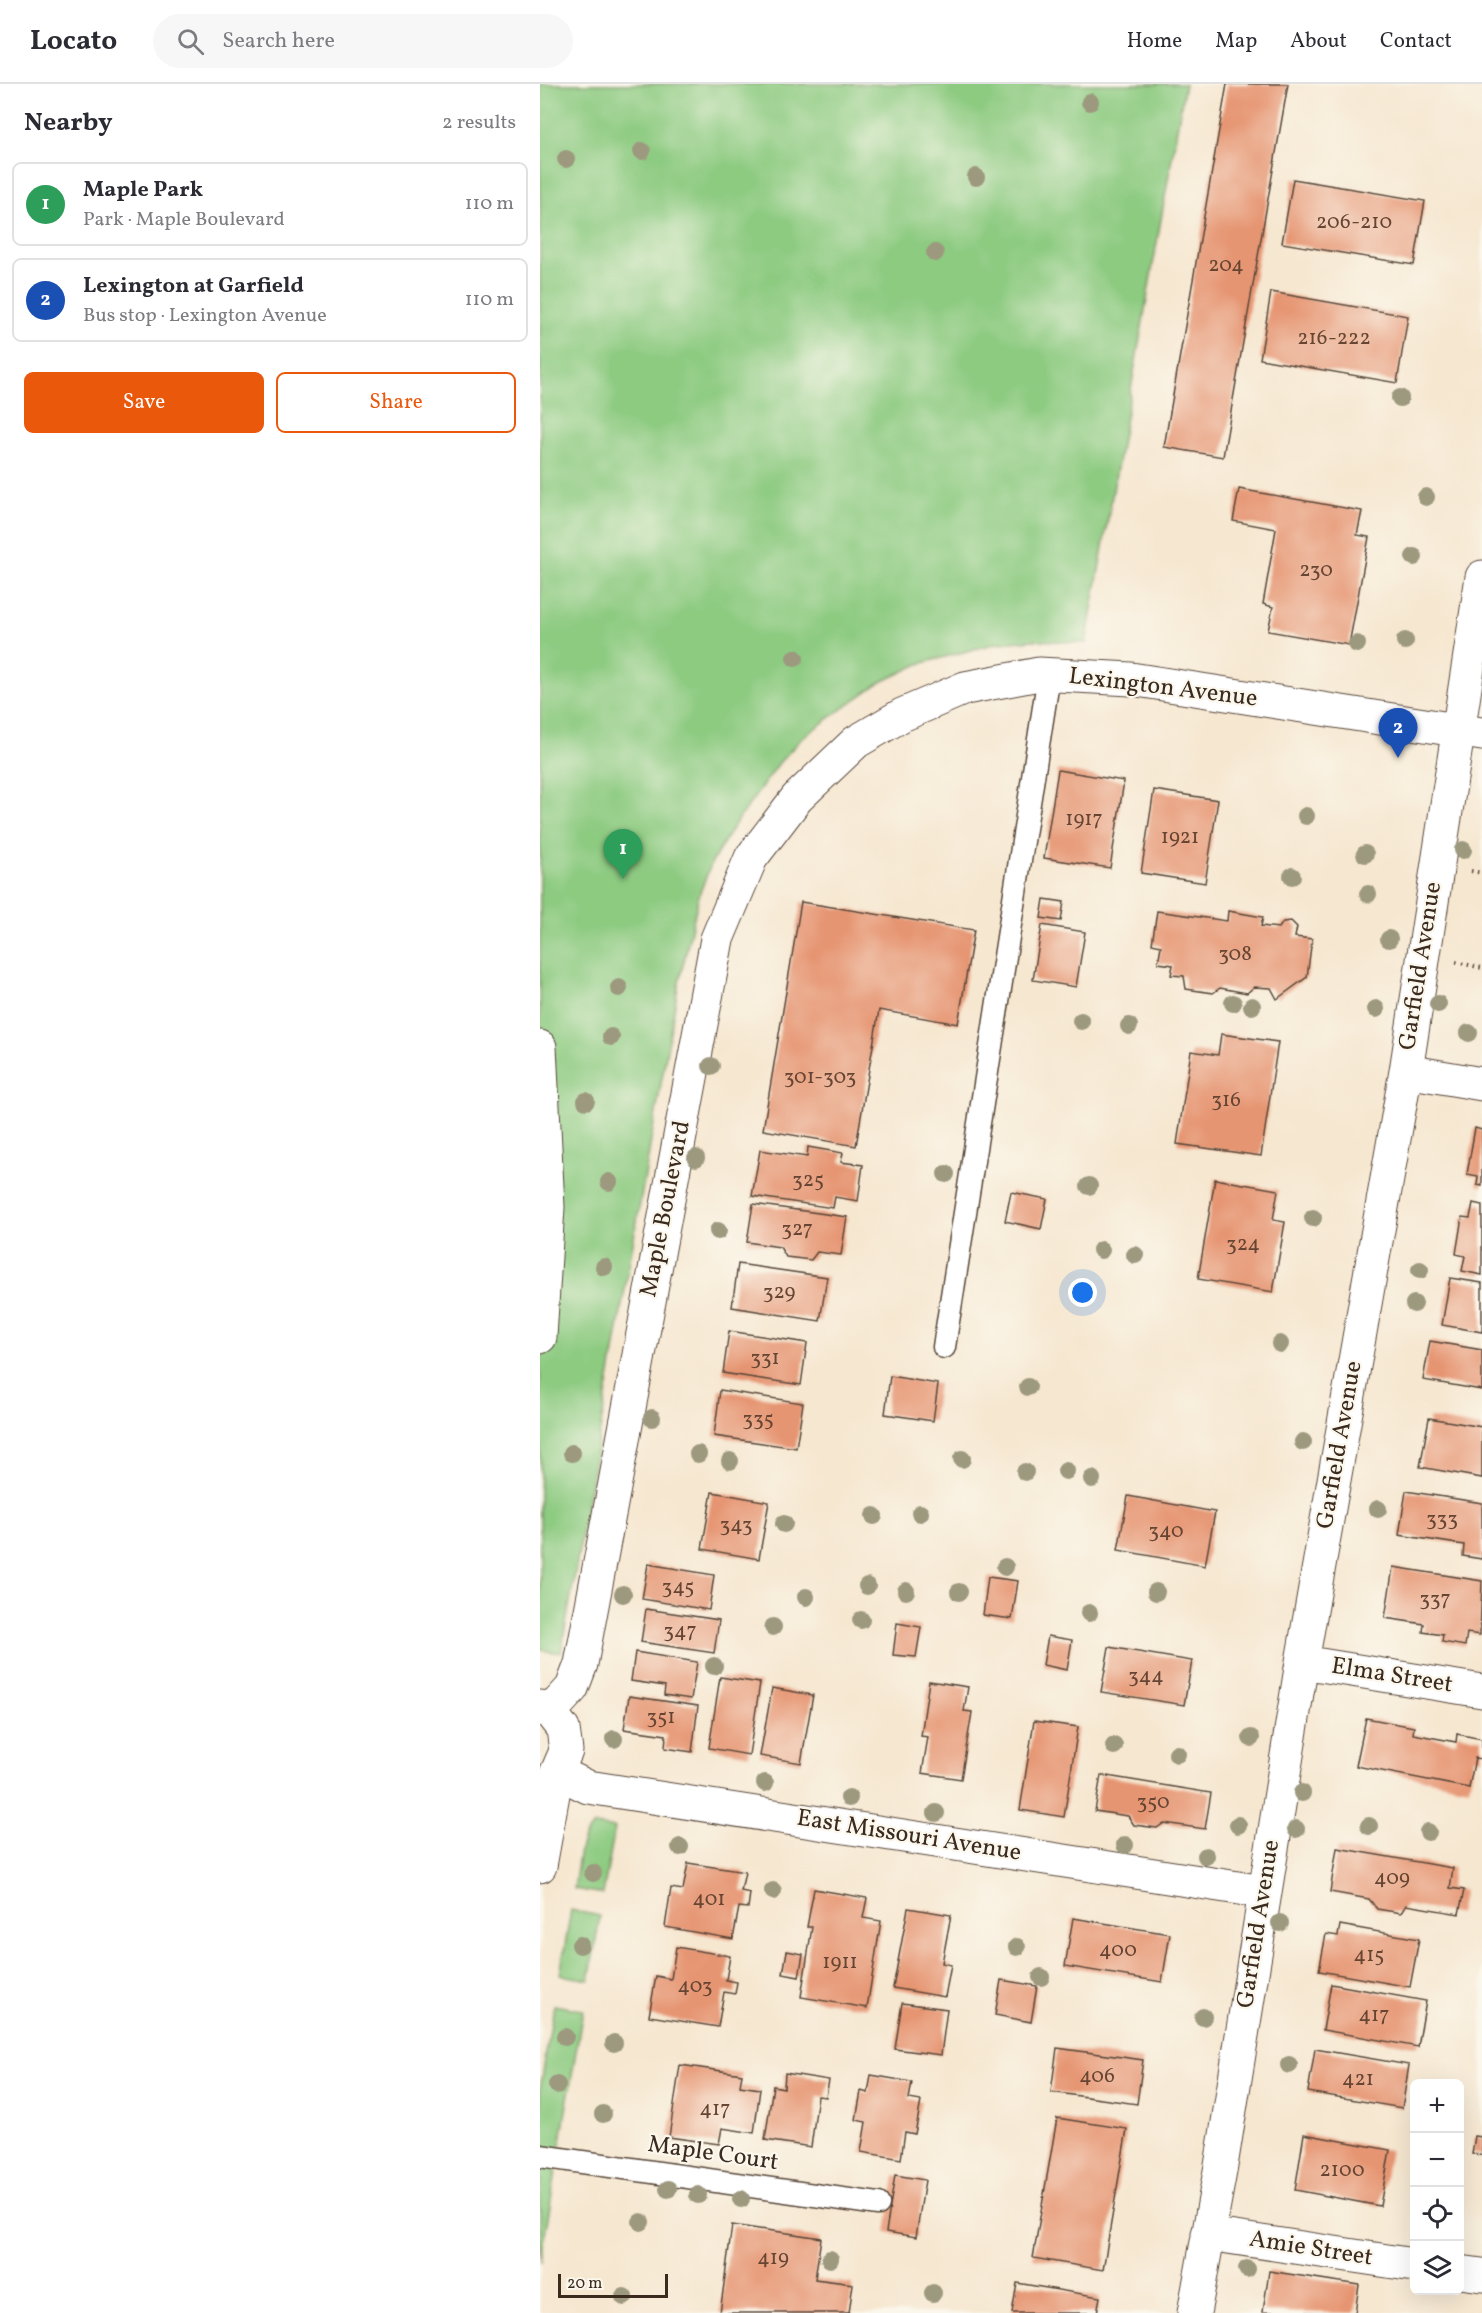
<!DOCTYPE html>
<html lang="en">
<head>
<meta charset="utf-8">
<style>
	:root { --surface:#fff; --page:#f7f7f7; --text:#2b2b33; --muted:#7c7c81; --line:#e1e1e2; --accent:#ea580c }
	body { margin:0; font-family:Vollkorn,serif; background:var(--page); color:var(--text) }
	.controls { position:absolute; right:18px; bottom:18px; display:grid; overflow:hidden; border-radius:9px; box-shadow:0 6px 24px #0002 }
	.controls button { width:54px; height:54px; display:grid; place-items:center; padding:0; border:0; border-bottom:2px solid var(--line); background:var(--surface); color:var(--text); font:30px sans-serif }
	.scale { position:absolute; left:18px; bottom:15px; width:110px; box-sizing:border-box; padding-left:6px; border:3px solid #3b2a1e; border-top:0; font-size:16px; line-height:21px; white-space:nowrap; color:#3b2a1e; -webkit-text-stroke:4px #fbf7ec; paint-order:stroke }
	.you { position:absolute; left:543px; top:1209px; width:21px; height:21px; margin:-15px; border:4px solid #fff; border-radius:50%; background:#1a73e8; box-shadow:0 0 0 9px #1a73e833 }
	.badge { display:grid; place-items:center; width:39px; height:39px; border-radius:50%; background:var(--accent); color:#fff; font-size:20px; font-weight:700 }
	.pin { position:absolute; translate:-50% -50px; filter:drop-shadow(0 2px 3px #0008) }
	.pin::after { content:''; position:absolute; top:32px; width:21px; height:18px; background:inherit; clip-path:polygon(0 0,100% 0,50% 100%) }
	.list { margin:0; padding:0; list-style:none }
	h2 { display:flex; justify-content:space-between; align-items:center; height:78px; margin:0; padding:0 24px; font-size:26px }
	h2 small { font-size:20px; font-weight:400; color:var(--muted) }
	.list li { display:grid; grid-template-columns:39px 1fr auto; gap:18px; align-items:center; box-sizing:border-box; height:84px; margin:0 12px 12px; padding:0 12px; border:2px solid var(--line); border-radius:9px }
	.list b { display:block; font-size:22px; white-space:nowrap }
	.list p { margin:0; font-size:20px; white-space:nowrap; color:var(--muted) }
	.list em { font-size:20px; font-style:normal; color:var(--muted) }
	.actions { display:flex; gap:12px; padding:18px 24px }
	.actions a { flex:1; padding:14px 0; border:2px solid var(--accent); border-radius:9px; text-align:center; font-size:21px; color:var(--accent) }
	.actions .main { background:var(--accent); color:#fff }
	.icon { flex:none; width:33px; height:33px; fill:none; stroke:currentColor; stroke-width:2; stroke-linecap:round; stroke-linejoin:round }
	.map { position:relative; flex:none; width:942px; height:2229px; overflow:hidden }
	header { display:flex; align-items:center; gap:36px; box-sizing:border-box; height:84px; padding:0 30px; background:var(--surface); border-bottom:2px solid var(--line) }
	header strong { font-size:28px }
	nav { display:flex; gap:33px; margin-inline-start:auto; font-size:21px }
	.search { width:420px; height:54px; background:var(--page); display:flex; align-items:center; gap:15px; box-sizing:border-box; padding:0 21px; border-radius:33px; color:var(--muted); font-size:22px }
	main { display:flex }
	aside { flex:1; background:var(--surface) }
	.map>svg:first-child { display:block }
</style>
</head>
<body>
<header>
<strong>Locato</strong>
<div class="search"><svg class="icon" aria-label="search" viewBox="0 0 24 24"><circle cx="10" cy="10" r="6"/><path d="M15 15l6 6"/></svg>Search here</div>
<nav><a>Home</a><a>Map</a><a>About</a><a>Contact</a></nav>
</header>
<main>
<aside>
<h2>Nearby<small>2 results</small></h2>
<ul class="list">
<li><span class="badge" style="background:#2e9e5b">1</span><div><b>Maple Park</b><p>Park · Maple Boulevard</p></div><em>110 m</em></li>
<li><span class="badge" style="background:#1a4fb4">2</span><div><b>Lexington at Garfield</b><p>Bus stop · Lexington Avenue</p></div><em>110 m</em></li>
</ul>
<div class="actions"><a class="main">Save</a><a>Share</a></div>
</aside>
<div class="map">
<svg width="942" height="2229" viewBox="0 0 942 2229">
	<rect width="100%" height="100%" fill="#fbf7ec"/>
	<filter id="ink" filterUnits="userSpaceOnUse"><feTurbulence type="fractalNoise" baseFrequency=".0167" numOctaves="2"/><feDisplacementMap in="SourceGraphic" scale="12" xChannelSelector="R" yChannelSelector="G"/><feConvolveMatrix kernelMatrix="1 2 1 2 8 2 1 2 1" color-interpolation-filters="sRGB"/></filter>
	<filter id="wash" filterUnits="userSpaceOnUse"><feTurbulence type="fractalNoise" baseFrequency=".008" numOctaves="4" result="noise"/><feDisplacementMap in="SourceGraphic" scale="24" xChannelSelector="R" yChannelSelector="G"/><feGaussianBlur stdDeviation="1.35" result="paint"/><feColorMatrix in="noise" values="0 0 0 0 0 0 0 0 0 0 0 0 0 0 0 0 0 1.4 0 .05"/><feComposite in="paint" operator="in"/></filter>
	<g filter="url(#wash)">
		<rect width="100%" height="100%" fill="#f6e7d0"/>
		<!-- green -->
		<path fill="#8dcb81" stroke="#647a50" stroke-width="1.5" d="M0,0h645l-99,559 -51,-3 -38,3 -78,21 -40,19 -76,54 -24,26 -46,64 -21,35 -13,33 -21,92 -117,666 -21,-3z
			M55,1741l20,3 -12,66 -29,-5c4,-19 3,-54 21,-64z
			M31,1826l29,6 -11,64 -29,-5z
			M14,1921l29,5 -24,142 -19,-3v-59z
			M0,2079l17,3 -17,97z"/>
		<g id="blocks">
			<!-- building -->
			<path fill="#e69572" d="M687,0h61l-65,373 -59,-10z
				M753,95l132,22 -11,64 -132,-22z
				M731,208l137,24 -11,67 -137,-24z
				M699,405l123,22 -5,24 12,2 -20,108 -81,-14 5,-24 -10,-3 13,-75 -43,-8z
				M518,686l66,11 -14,87 -66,-10z
				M614,706l64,10 -13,83 -64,-10z
				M504,815l20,3 -3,19 -20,-3z
				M261,818l173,28 -16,94 -79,-14 -23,136 -93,-16z
				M617,827l70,10 1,-10 35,6 -2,9 18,2 4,-6 8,-1 6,6 -2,10 17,2 -5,38 -30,22 -6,-11 -17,-1 -7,6 -27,-5 -7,5 -27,-4 -2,-13 -13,-1 2,-10 -15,-2 3,-17 -9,-2z
				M502,841l43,7 -9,55 -43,-7z
				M681,950l57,8 -17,114 -84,-12 14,-93 27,4z
				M935,1044l7,2v56l-5,-1 1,-9 -11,-2z
				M268,1063l35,6 -2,9 22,3 -5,36 -23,-4 -2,11 -81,-12 8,-46 47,7z
				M675,1095l63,11 -5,30 12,2 -12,70 -75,-13z
				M471,1108l36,7 -6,30 -36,-8z
				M933,1119l9,2v70l-20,-4 3,-15 -9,-2 6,-37 8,1z
				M213,1120l94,13 -6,38 -24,-3 -6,8 -25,-3 -6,-10 -33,-5z
				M198,1180l89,13 -7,44 -88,-14z
				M910,1194l32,5v49l-40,-7z
				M189,1247l78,12 -6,42 -78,-12z
				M890,1257l52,9v40l-59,-10z
				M350,1292l48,8 -5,37 -48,-7z
				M180,1306l83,13 -7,45 -82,-12z
				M889,1334l53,9v51l-62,-11z
				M866,1407l76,12v56l-19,-3 1,-11 -65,-10z
				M172,1408l57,10 -10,57 -57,-10z
				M588,1412l87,16 -10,54 -87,-16z
				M108,1480l66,11 -5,35 -67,-11z
				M853,1483l89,14 -2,54 -13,-2 -2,13 -23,-4 1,-7 -20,-3 1,-8 -39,-6z
				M448,1493l30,4 -6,38 -29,-4z
				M106,1525l73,11 -5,33 -73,-11z
				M357,1539l24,4 -5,30 -23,-2z
				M508,1552l24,4 -5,30 -24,-5z
				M569,1563l83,14 -8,44 -83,-13z
				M95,1568l62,10 -6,37 -27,-4 1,-9 -34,-5z
				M180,1593l40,6 -11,72 -40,-7z
				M389,1597l39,6 -4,24 8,1 -11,67 -39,-6 6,-36 -7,-1z
				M232,1604l41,7 -12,68 -41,-7z
				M89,1612l69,10 -6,46 -27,-4 1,-13 -42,-6z
				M826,1634l48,9 -1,7 43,8 1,-8 25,5v20l-7,-1 -6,30 -113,-22z
				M494,1637l44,6 -14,90 -44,-7z
				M561,1691l110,18 -6,36 -41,-6 -7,5 -23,-3 -6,-9 -33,-5z
				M797,1764l116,20 -3,20 14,2 -5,24 -53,-9 -5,8 -24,-4 -8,-10 -39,-7z
				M148,1779l57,9 -4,19 9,2 -2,15 -9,-1 -6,32 -68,-12 6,-39 12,2z
				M274,1805l53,9 -4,20 18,3 -14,87 -66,-11 11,-70h-5z
				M368,1824l43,7 -9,48 9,2 -6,32 -52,-9z
				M533,1834l97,16 -8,48 -97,-16z
				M800,1841l79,14 -9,48 -91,-16 7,-37 12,2z
				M136,1863l54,9 -4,24 11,2 -2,12 -11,-2 -6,35 -69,-11 7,-40 15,3z
				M247,1867l16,3 -4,23 -16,-3z
				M461,1896l36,6 -6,36 -36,-7z
				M791,1900l95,17 -8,46 -95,-17z
				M362,1919l45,6 -6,46 -46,-6z
				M517,1964l86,12 -6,44 -86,-12z
				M775,1965l94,16 -7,43 -94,-16z
				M140,1981l62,9 -2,12 20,3 -6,44 -32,-5 -3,16 -50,-7z
				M245,1989l44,7 -3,17 -8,-1 -7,51 -46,-7 8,-54 11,2z
				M331,1991l41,7 -3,17 12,2 -6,33 -10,-2 -4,27 -40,-7 5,-30 -10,-2 5,-29 7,2z
				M517,2034l70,11 -24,141 -70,-12z
				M764,2050l86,16 -10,56 -85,-16z
				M935,2052l7,1v18l-10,-1z
				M355,2091l30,5 -9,57 -30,-5z
				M192,2141l89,13 -6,41 38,5 -4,29h-129z
				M729,2187l90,14 -4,28 -92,-1z
				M477,2199l83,14 -3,16h-85z"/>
		</g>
	</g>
	<g filter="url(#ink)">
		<use href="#blocks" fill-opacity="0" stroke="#574639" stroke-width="1.5"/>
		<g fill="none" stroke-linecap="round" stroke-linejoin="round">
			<defs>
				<path id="service" d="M404,1263l105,-672
					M0,2072l338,48"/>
				<path id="minor" d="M0,963l8,160 -8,130
					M866,987l76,13
					M762,1578l180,29
					M17,1688l31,15 676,105
					M668,2150l206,31
					M920,2188l22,3
					M654,2229l27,-147 81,-504 104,-591 76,-494"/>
				<path id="tertiary" d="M0,1623l10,5 13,17 3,22 -9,21 -17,94
					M10,1628l22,-24 9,-24 136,-725 34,-81 46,-60 59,-56 46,-27 63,-27 74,-14 92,5 351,55"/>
			</defs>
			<!-- service casing -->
			<use href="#service" stroke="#574639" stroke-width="25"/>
			<!-- minor casing -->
			<use href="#minor" stroke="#574639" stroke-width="35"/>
			<!-- tertiary casing -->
			<use href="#tertiary" stroke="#574639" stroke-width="35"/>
			<!-- path -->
			<path stroke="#574639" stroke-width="4" stroke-dasharray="1.5 4.5" stroke-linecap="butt" d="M931,787l11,2
				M916,878l26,6"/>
			<!-- service -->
			<use href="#service" stroke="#fff" stroke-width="22"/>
			<!-- minor -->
			<use href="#minor" stroke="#fff" stroke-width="33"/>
			<!-- tertiary -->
			<use href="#tertiary" stroke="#fff" stroke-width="33"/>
		</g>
		<!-- trees -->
		<g fill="#9d997f">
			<circle cx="550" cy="18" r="9"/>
			<circle cx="102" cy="67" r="9"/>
			<circle cx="26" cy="75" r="9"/>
			<circle cx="436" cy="93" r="9"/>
			<circle cx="395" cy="169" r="9"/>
			<circle cx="860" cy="314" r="9"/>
			<circle cx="886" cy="413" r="9"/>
			<circle cx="874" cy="473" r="9"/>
			<circle cx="865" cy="557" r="9"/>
			<circle cx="817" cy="560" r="9"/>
			<circle cx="255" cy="574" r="9"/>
			<circle cx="766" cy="732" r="9"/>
			<circle cx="923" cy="766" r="9"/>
			<circle cx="825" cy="770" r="9"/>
			<circle cx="752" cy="792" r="9"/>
			<circle cx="828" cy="810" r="9"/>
			<circle cx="849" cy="855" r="9"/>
			<circle cx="79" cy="904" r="9"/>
			<circle cx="693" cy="919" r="9"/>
			<circle cx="898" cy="920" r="9"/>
			<circle cx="712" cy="922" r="9"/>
			<circle cx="836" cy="925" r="9"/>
			<circle cx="541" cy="937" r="9"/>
			<circle cx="589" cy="942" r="9"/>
			<circle cx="929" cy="949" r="9"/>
			<circle cx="71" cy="953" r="9"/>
			<circle cx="171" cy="982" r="9"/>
			<circle cx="46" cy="1017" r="9"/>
			<circle cx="156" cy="1074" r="9"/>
			<circle cx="406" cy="1090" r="9"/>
			<circle cx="69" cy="1098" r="9"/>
			<circle cx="549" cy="1102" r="9"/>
			<circle cx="773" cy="1134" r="9"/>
			<circle cx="178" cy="1147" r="9"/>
			<circle cx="561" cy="1166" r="9"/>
			<circle cx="595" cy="1171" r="9"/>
			<circle cx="64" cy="1183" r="9"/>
			<circle cx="880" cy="1186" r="9"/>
			<circle cx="874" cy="1220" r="9"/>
			<circle cx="740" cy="1260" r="9"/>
			<circle cx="488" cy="1303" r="9"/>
			<circle cx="112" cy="1334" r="9"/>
			<circle cx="763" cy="1358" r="9"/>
			<circle cx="32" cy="1369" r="9"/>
			<circle cx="158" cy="1370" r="9"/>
			<circle cx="422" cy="1375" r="9"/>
			<circle cx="190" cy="1377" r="9"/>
			<circle cx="526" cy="1387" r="9"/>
			<circle cx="485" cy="1388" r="9"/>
			<circle cx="552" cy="1395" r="9"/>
			<circle cx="838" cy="1425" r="9"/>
			<circle cx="380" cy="1429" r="9"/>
			<circle cx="334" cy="1432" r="9"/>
			<circle cx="244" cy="1440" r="9"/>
			<circle cx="465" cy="1483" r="9"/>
			<circle cx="327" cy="1502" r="9"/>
			<circle cx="366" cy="1507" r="9"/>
			<circle cx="419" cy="1508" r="9"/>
			<circle cx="616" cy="1508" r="9"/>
			<circle cx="83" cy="1510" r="9"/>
			<circle cx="266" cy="1513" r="9"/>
			<circle cx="549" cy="1529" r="9"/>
			<circle cx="321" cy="1536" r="9"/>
			<circle cx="233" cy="1543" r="9"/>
			<circle cx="174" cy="1582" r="9"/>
			<circle cx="711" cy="1654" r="9"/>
			<circle cx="74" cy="1655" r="9"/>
			<circle cx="574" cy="1662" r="9"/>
			<circle cx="637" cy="1670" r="9"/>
			<circle cx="225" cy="1699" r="9"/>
			<circle cx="762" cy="1709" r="9"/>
			<circle cx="309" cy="1714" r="9"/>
			<circle cx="396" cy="1729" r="9"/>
			<circle cx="698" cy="1741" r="9"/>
			<circle cx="829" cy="1742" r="9"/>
			<circle cx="756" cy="1745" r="9"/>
			<circle cx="888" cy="1748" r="9"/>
			<circle cx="585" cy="1761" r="9"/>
			<circle cx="140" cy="1763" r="9"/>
			<circle cx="666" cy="1772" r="9"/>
			<circle cx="53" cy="1789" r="9"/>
			<circle cx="233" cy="1807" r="9"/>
			<circle cx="740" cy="1839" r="9"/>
			<circle cx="40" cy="1861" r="9"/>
			<circle cx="477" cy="1863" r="9"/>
			<circle cx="501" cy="1893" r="9"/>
			<circle cx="663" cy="1933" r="9"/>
			<circle cx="25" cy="1953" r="9"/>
			<circle cx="74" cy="1959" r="9"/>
			<circle cx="749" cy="1981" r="9"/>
			<circle cx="17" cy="2001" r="9"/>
			<circle cx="63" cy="2030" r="9"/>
			<circle cx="128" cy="2105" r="9"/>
			<circle cx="158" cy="2111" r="9"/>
			<circle cx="201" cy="2115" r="9"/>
			<circle cx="101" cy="2138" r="9"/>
			<circle cx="290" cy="2175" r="9"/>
			<circle cx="707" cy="2185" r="9"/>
			<circle cx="393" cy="2209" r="9"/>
			<circle cx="84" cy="2213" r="9"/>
		</g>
	</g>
	<g text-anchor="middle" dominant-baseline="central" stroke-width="4.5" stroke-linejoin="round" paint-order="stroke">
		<!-- number labels -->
		<g font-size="21" fill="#664533">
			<text x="814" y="138">206-210</text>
			<text x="686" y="181">204</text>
			<text x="794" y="254">216-222</text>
			<text x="776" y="486">230</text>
			<text x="544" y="735">1917</text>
			<text x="640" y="753">1921</text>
			<text x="695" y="870">308</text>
			<text x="280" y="993">301-303</text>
			<text x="686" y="1016">316</text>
			<text x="268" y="1096">325</text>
			<text x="257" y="1145">327</text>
			<text x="703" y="1160">324</text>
			<text x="239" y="1208">329</text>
			<text x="225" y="1274">331</text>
			<text x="218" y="1335">335</text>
			<text x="902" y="1435">333</text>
			<text x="196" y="1441">343</text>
			<text x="626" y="1447">340</text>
			<text x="138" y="1503">345</text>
			<text x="895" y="1515">337</text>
			<text x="140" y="1547">347</text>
			<text x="606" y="1592">344</text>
			<text x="121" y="1633">351</text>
			<text x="613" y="1718">350</text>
			<text x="852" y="1794">409</text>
			<text x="169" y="1815">401</text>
			<text x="578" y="1866">400</text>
			<text x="829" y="1871">415</text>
			<text x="300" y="1878">1911</text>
			<text x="155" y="1902">403</text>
			<text x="834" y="1931">417</text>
			<text x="557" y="1992">406</text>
			<text x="818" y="1995">421</text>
			<text x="175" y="2025">417</text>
			<text x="802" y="2086">2100</text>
			<text x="233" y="2174">419</text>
		</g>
		<!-- street labels -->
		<g font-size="24" fill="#3b2a1e" stroke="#fbf7ec">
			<text transform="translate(623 604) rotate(7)">Lexington Avenue</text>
			<text transform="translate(881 882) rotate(-81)">Garfield Avenue</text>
			<text transform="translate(126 1125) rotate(-79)">Maple Boulevard</text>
			<text transform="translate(800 1361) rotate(-80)">Garfield Avenue</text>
			<text transform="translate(852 1592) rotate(9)">Elma Street</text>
			<text transform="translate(369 1752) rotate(9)">East Missouri Avenue</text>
			<text transform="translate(719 1840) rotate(-81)">Garfield Avenue</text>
			<text transform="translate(173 2070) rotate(8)">Maple Court</text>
			<text transform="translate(771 2165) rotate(9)">Amie Street</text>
		</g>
	</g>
</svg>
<div class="controls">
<button>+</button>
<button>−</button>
<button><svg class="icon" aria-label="locate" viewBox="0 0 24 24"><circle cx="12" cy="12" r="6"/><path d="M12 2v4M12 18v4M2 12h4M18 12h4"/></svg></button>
<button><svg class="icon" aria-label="layers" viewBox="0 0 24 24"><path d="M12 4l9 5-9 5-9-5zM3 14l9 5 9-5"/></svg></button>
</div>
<div class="scale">20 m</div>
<div class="you"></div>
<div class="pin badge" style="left:83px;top:795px;background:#2e9e5b">1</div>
<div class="pin badge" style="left:858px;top:674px;background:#1a4fb4">2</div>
</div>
</main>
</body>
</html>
